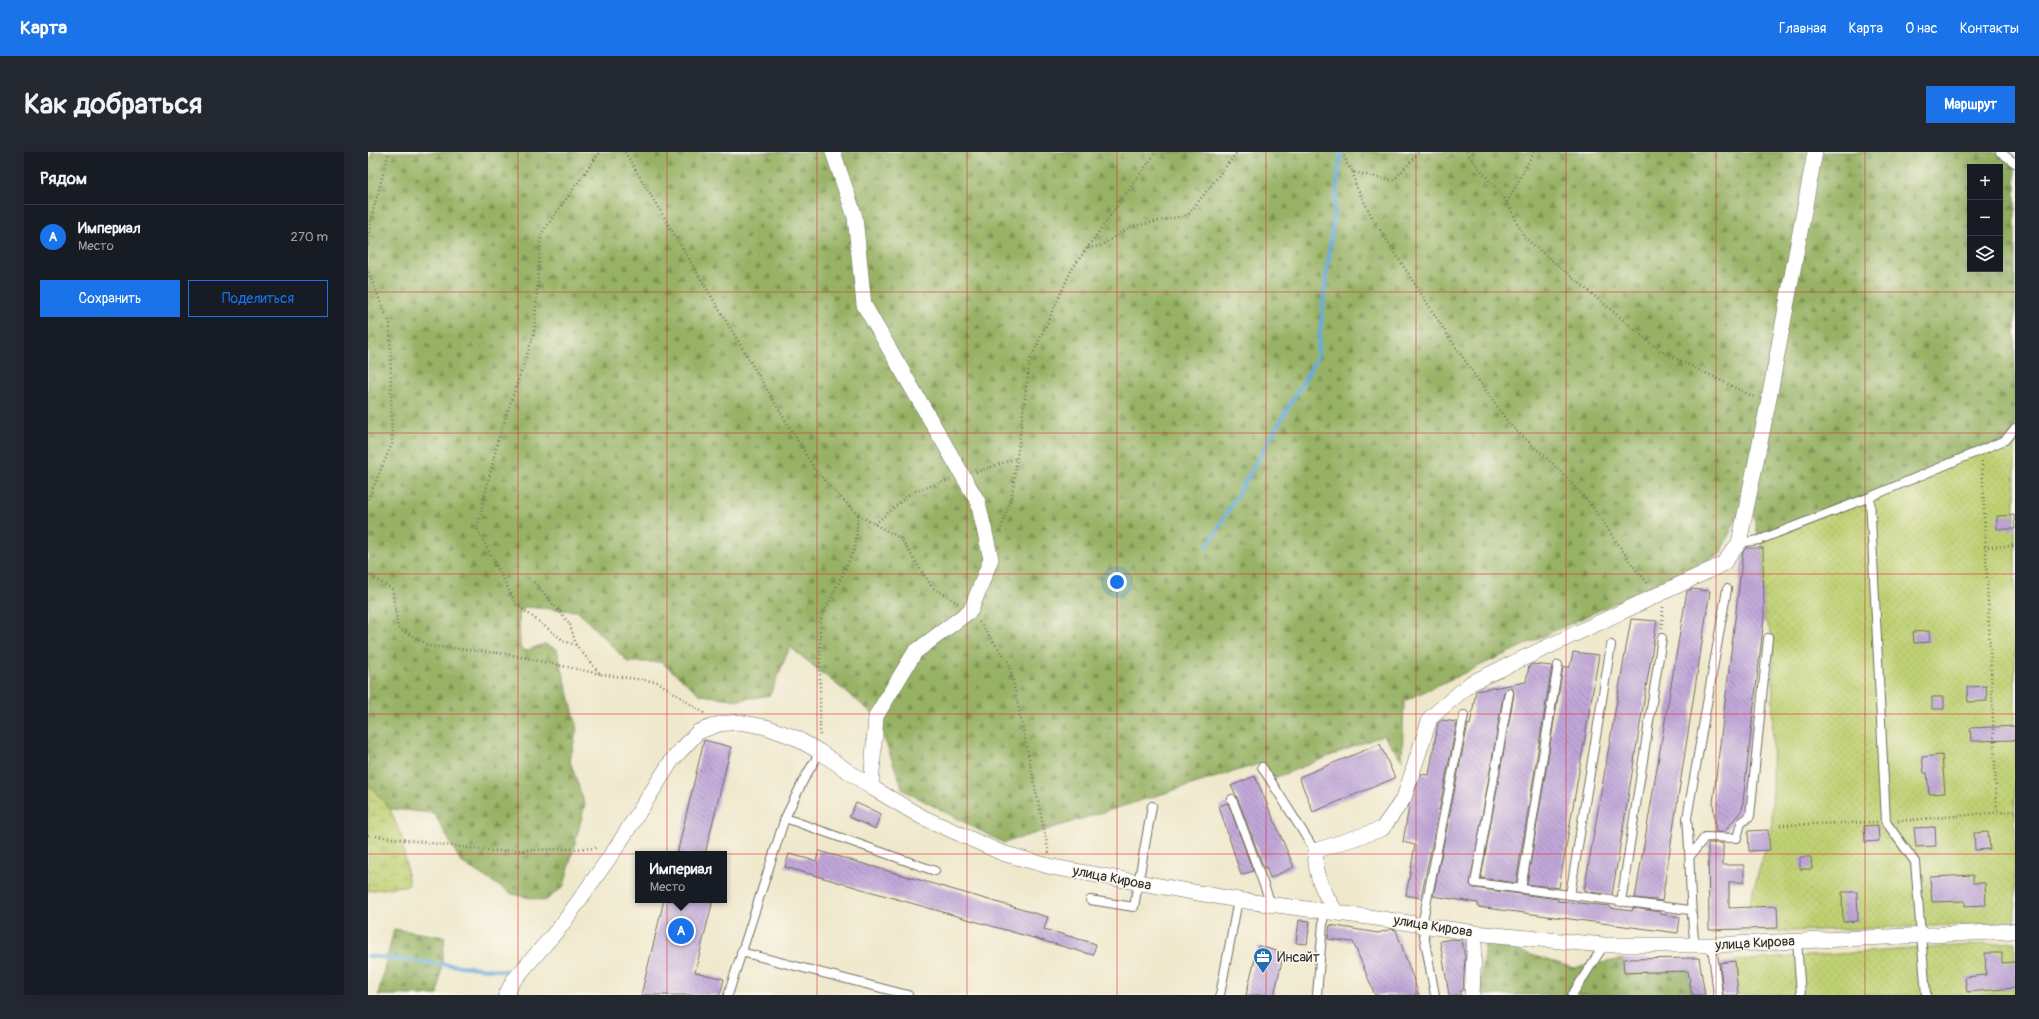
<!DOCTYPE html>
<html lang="ru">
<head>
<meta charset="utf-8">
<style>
	:root { --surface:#171b24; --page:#242831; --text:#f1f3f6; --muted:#9ea1a6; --line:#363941; --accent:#1a73e8 }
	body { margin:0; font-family:Pangolin,sans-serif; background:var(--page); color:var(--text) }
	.controls { position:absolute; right:12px; top:12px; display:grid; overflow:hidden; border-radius:0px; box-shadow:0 4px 16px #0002 }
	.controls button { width:36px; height:36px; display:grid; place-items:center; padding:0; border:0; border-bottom:1px solid var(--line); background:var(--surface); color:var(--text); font:20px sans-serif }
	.you { position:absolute; left:749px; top:430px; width:14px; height:14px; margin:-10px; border:3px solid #fff; border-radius:50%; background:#1a73e8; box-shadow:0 0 0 6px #1a73e833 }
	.badge { display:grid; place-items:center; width:26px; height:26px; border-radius:50%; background:var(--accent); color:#fff; font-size:13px; font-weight:700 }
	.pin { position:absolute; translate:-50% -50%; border:2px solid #fff; box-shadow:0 1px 4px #0006 }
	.popup { position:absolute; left:267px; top:699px; width:92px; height:52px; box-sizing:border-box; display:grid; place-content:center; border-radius:0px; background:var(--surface); filter:drop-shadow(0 1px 3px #0005); font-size:13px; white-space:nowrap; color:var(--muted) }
	.popup b { font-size:15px; color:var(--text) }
	.popup::after { content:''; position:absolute; left:50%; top:100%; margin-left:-8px; border:8px solid transparent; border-top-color:var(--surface) }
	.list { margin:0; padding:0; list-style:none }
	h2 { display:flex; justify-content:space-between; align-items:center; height:52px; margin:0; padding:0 16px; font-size:17px }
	h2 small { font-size:13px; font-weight:400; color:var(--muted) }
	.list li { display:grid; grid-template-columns:26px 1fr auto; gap:12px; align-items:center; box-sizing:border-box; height:64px; padding:0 16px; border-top:1px solid var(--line) }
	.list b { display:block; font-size:15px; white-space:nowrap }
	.list p { margin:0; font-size:13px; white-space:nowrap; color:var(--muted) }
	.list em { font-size:13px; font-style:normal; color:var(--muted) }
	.actions { display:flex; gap:8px; padding:12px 16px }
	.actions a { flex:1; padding:9px 0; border:1px solid var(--accent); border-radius:0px; text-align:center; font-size:14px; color:var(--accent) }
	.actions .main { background:var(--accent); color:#fff }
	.icon { flex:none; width:22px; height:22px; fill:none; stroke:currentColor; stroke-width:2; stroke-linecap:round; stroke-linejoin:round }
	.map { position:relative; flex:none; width:1647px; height:843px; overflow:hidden; border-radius:0px }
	header { display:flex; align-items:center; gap:24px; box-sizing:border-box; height:56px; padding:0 20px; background:var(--accent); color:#fff }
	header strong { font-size:19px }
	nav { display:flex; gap:22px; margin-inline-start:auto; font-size:14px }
	.intro { display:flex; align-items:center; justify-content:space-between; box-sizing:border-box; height:96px; padding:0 24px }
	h1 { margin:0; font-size:28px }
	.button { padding:10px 18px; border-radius:0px; background:var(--accent); color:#fff; font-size:14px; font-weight:700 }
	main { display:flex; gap:24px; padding:0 24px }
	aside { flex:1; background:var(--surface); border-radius:0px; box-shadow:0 4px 16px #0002 }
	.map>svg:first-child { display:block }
</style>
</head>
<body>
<header>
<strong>Карта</strong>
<nav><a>Главная</a><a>Карта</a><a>О нас</a><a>Контакты</a></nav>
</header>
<div class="intro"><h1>Как добраться</h1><a class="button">Маршрут</a></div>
<main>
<aside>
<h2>Рядом<small></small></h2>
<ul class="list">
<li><span class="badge">A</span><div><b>Империал</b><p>Место</p></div><em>270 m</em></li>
</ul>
<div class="actions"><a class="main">Сохранить</a><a>Поделиться</a></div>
</aside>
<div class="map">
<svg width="1647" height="843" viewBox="0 0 1647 843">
	<defs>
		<pattern id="forest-firs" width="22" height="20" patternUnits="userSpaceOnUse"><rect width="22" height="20" fill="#97b265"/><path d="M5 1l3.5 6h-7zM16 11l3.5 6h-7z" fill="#7b9153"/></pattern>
		<pattern id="wetland-marsh" width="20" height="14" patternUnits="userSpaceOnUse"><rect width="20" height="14" fill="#bfd073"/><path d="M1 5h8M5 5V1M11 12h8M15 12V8" fill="none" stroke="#a4b364"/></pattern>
		<pattern id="park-dots" width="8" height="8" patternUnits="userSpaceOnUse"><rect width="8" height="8" fill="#bfd073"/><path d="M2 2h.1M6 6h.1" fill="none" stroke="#a4b364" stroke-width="1.8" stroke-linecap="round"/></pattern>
		<pattern id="building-back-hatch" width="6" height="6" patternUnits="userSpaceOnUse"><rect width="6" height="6" fill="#c1a7d9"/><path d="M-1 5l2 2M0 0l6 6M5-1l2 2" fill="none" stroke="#9d88b0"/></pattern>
	</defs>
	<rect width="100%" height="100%" fill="#fbf7ec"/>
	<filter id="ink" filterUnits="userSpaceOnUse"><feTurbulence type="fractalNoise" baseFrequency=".025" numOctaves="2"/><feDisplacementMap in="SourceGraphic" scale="8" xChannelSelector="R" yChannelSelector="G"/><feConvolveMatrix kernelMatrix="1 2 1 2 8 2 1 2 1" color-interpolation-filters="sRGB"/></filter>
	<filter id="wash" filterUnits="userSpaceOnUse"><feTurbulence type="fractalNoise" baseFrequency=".012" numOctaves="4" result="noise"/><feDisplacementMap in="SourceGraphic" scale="16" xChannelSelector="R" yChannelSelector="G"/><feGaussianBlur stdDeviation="0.9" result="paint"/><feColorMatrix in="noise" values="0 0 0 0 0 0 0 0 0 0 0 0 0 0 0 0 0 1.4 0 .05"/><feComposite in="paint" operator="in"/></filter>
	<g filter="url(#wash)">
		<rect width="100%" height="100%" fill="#efe8cc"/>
		<!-- forest -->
		<path fill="url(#forest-firs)" stroke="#616e48" fill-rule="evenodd" d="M4,0h1628l15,11v265l-10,12 -246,100 -10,-48 -29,62 -316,147 -2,59 -19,-25 -111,44 -7,-17 -261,81 -101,-53 -27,-74 -86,-69 -20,48 -31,5 -38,-5 -40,-33h-33l-51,-51 -53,-4 -5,8 1,32 5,4 19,-7 13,5 20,78 -7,34 15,44 -21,81 -19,15 -33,-7 -51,-32 -27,-49 -44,-4 -22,-25v-616zM1602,15h30v102h-30z
			M26,777l51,8 -7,58h-60z
			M1117,789l89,27 49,-9 1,14 64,-2 4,24h-213z"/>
		<!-- wetland -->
		<path fill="url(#wetland-marsh)" stroke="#757e4f" d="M0,632l22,25 12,29 7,47 -41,6z"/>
		<!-- park -->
		<path fill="url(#park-dots)" stroke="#757e4f" d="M1647,276v495l-275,10 32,-106 1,-190 -9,-19 -1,-69 -4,-9 246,-100z
			M1647,790v53h-277l-3,-34z"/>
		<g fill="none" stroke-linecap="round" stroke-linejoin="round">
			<!-- stream -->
			<path stroke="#66acdc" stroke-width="4" d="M839,395l110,-189 24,-206
				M0,804l138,15"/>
		</g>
		<g id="blocks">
			<!-- building -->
			<path fill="url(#building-back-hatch)" d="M1646,363l1,14h-18v-13z
				M1378,396h17l1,70 -22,192 -18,22h-8l-3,-29 30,-251z
				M1324,437l18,2 -48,310 -27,-3 52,-307z
				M1263,467l26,2 -45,274 -28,-4z
				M1561,479l1,11 -16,1 -1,-11z
				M1205,500l26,3 -40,233 -32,-4 36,-217h7z
				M1164,512l20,2 -36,217 -35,-5 33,-184 -1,-5 -3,-1 -6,4 -34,193 4,3 84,11 -1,2 53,5v2l22,3 1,-3 27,4v2l20,3 -2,16 -200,-26v-4l-45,-7 35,-172 2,1 6,-34 50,-9 3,-16z
				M1618,534l1,15 -19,1 -1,-15z
				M1564,545h12v12h-12z
				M1074,568l15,2 -36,176 -15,-3 9,-50 -12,-3 6,-36 12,-32 8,1 9,-52z
				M1647,574v14l-44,1 -1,-13z
				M336,588l27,7 -26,107h-28z
				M1012,592l15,34 -82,34 -14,-35z
				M1574,603l3,38 -16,1 -2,-21h-3l-2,-16z
				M887,624l39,91 -24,11 -4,-11 -2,1 -27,-71 -6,-11z
				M488,651l25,11 -6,15 -26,-12z
				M860,651l25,68 -12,4 -22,-69z
				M1510,673l1,16 -14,1 -1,-16z
				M1567,675l1,19 -20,1 -2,-19z
				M1400,678l2,20 -21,1 -1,-20z
				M1620,680l2,17 -15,1 -1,-17z
				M1340,691h15v22h21v17h-15v26l48,-2 1,22 -69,2z
				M451,699l229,66 -4,12 52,15 -3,11 -308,-88 4,-13 27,7z
				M1432,705h11l1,12h-12z
				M1605,723v8h12l1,22 -21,1v-5l-33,1 -2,-25z
				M1474,740h15l1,29 -15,1z
				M296,748h49l-18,72 29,7 -4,16h-79z
				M931,768l11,1 -3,23 -11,-1z
				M962,773l48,8 13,-4 5,1 23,65h-44l-22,-53 -25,-3z
				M1084,787l10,1 3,17 -2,34h-3l1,4h-12l-9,-54z
				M890,794l26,7 -10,42h-28z
				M1617,801h17v10l13,-1v26l-48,4 -2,-15 21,-2z
				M1331,806l6,37h-13l-4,-24 -64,2 -1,-14z
				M1367,809l3,34h-15l-3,-32z"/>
		</g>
	</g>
	<g filter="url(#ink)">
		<use href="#blocks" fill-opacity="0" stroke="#706d63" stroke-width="1"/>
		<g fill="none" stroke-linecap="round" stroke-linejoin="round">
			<defs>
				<path id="service" d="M1632,0l15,11
					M1502,345l16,325 29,40 11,133
					M1371,391l20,-3 111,-43 135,-57 10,-12
					M1141,541l-34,190 215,27
					M894,615l53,84
					M864,647l39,105
					M417,666l150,53
					M1323,703l14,-18 32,1 4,-15 9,-7 18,-178
					M1153,737l37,-224
					M1202,743l41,-250
					M722,748l44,7 18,-101
					M1253,750l41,-264
					M1429,789l4,54
					M1344,793l6,50
					M1327,794c-6,-43 -4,-85 -8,-128l40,-229
					M373,800l167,43
					M360,843l57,-177 19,-39 16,-27
					M852,843l18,-95
					M949,843l7,-84
					M1067,843l-13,-70 42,-210
					M1204,843l32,-50"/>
				<path id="minor" d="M465,0l22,65 9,88 114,197 13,57 -20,51 -56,42 -39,64 -5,71
					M968,760c-14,-22 -20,-35 -21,-61l67,-22 22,-31 26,-80 41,-35 252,-119 16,-21 29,-139 47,-252
					M138,843l7,-14 48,-55 55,-78 56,-88 26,-28 21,-8 20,-2 27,5 30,11 24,14 51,35 51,30 80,36 50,14 186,33 138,18 99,15 129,12h108l303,-14
					M1104,843l3,-62"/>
			</defs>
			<!-- service casing -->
			<use href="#service" stroke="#706d63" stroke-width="10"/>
			<!-- minor casing -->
			<use href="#minor" stroke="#706d63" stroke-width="16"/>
			<!-- path -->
			<path stroke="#706d63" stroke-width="2.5" stroke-dasharray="1 3" stroke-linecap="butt" d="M257,0l190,318 43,45 -3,33 -35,73v116
				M975,0l4,12 6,8 37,8h4l25,-28
				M1098,0l41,50
				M1166,0l-27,50 18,36 134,112 97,48
				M985,20l3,14 16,31 80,125 58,83 42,38 37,39 42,61 18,22
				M0,93l3,-27 18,-66
				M720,96l12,-2 30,-19 58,-12 49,-63
				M0,120l22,52 2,120 -24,55
				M1614,309l15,351
				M608,320l41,-14
				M490,363l42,23 32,49 26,16
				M507,372l37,-32 38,-12
				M632,380l12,-37 18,-135 42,-91 84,-117
				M1616,395l31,-1
				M0,422l24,15 6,39 32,18 77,8 93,20
				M166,430l36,42 6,21 24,29 58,8 47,32
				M611,470l30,41 40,190
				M1294,476l1,-21
				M208,493l-12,-4 -48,-37 -39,-76 21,-88 36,-106 7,-100 59,-82
				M1530,669l117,-10
				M1412,673l97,-3
				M0,683l125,16 105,-3"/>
			<!-- service -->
			<use href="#service" stroke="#fff" stroke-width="8"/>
			<!-- minor -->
			<use href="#minor" stroke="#fff" stroke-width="15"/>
		</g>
	</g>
	<!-- grid -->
	<path fill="none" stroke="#d62828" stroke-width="1" stroke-opacity="0.55" d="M150,0v843M299,0v843M449,0v843M599,0v843M749,0v843M898,0v843M1048,0v843M1198,0v843M1348,0v843M1497,0v843M0,140h1647M0,281h1647M0,422h1647M0,562h1647M0,702h1647"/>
	<!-- icons -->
	<defs>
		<symbol id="office-pin" viewBox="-11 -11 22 30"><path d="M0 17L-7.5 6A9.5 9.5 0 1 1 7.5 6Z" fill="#1f6fb2" stroke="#fbf7ec"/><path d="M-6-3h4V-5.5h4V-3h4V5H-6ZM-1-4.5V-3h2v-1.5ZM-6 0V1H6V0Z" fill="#fff"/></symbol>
	</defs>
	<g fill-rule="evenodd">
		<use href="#office-pin" x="884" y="794" width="22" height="30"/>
	</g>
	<g text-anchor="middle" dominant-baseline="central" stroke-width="3" stroke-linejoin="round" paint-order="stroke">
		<!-- street labels -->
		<g font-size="14" fill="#2b2b2b" stroke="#fbf7ec">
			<text transform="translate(744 726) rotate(11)">улица Кирова</text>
			<text transform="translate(1065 774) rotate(9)">улица Кирова</text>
			<text transform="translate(1387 791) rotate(-3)">улица Кирова</text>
		</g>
		<!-- poi labels -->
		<g font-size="14" fill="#2b2b2b" stroke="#fbf7ec" text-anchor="start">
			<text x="909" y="805">Инсайт</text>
		</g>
	</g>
</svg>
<div class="controls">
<button>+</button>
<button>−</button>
<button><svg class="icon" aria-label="layers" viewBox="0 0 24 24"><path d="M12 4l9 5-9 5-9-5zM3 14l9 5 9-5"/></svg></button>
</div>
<div class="you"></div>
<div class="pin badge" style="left:313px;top:779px">A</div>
<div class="popup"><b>Империал</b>Место</div>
</div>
</main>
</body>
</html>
